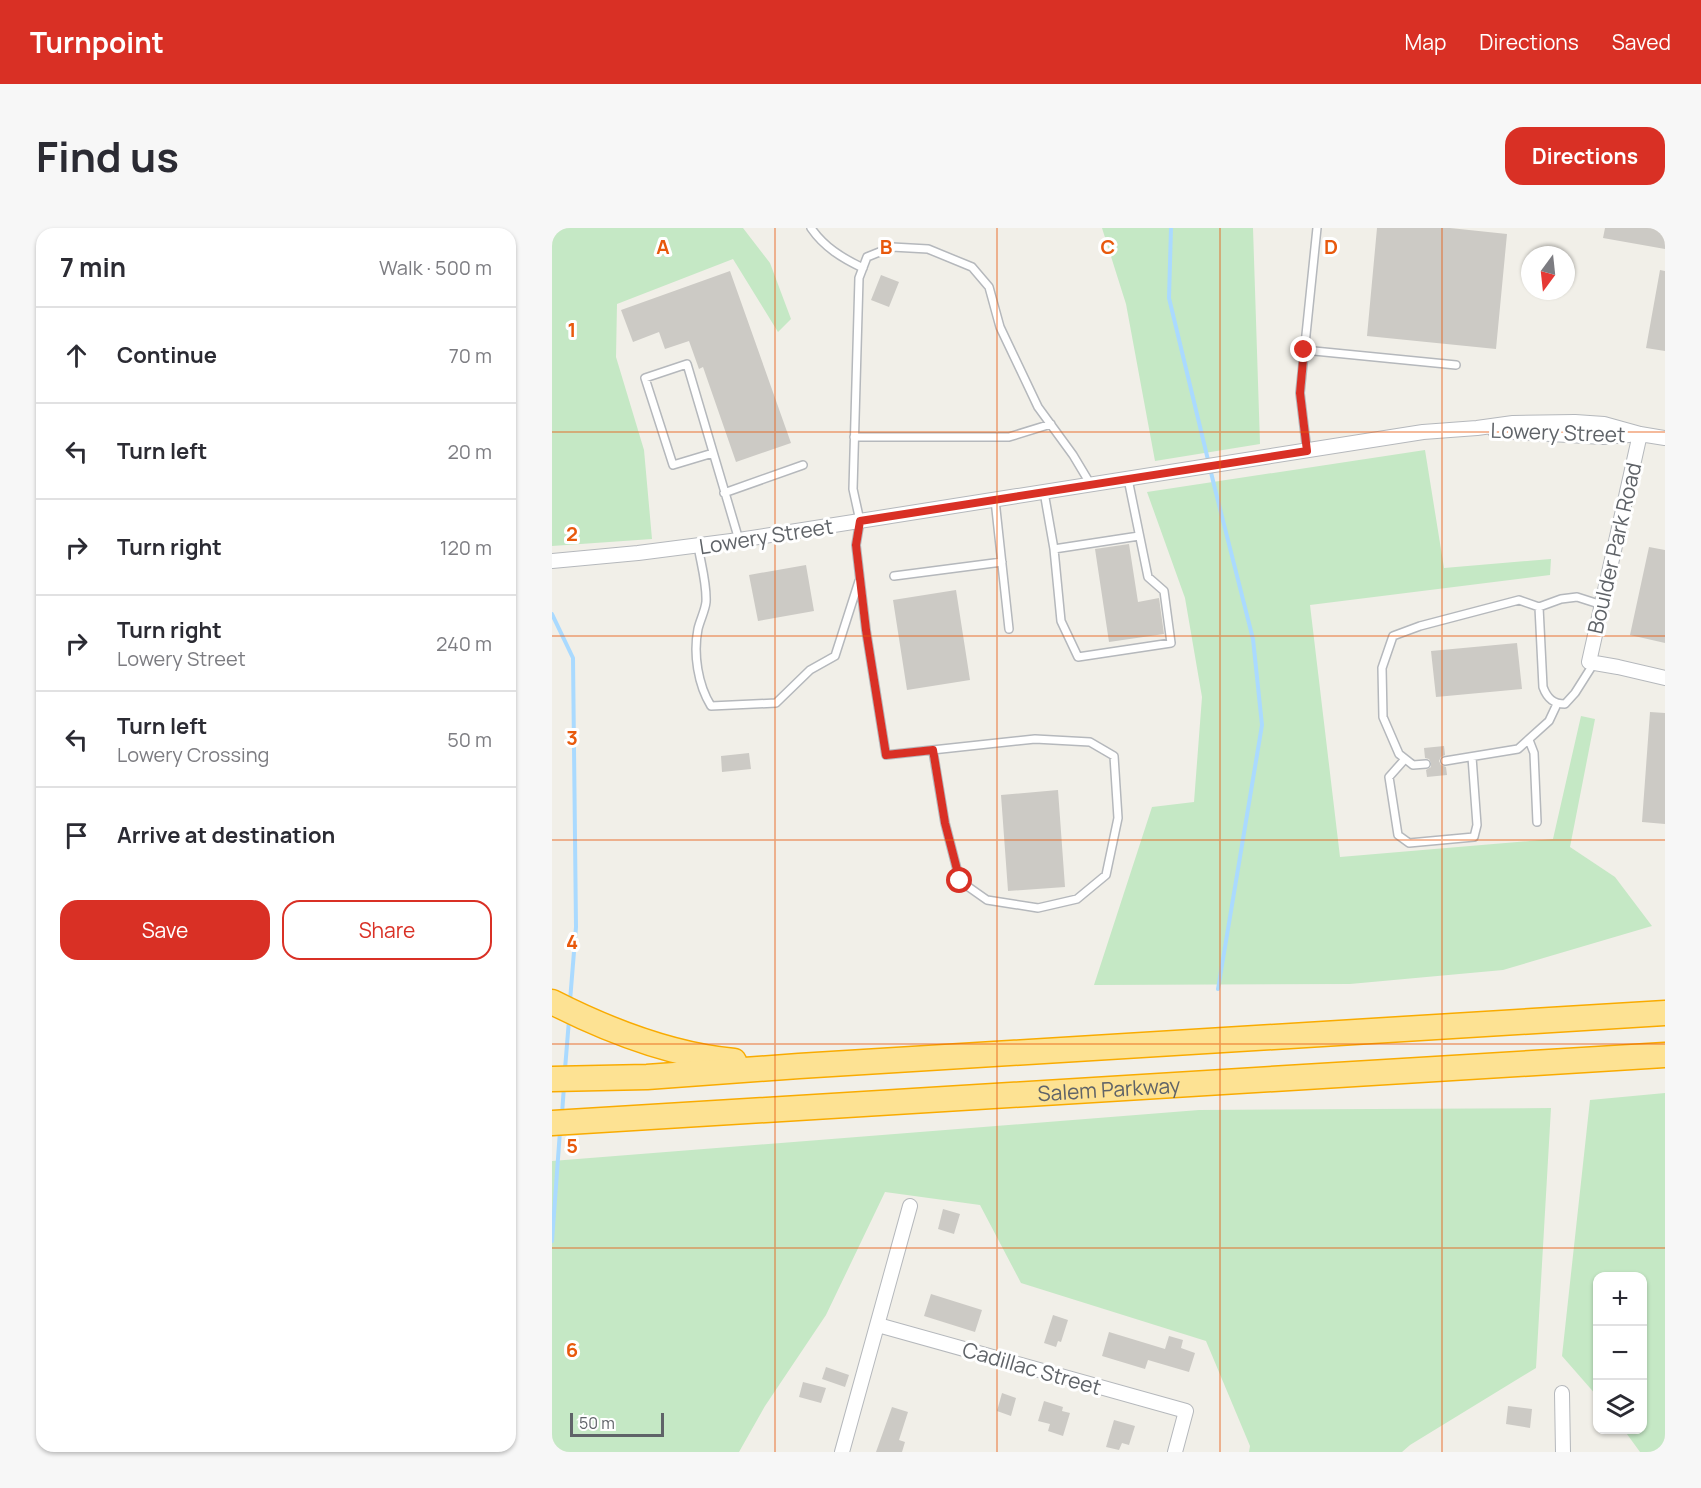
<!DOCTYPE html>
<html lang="en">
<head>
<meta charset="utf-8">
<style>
	:root { --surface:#fff; --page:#f7f7f7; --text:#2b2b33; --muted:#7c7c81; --line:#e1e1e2; --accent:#d93025 }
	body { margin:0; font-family:Manrope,sans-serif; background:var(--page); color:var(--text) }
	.controls { position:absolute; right:18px; bottom:18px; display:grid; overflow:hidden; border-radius:12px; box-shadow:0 2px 4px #0004 }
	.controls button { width:54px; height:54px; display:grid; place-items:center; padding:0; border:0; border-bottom:2px solid var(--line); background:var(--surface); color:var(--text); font:30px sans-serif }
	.compass { position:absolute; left:969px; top:18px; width:54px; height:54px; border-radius:50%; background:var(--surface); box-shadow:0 2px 4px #0004; rotate:195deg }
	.scale { position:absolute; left:18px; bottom:15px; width:94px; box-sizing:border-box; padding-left:6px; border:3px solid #5f6368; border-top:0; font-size:16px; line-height:21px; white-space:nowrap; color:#5f6368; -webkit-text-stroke:4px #fff; paint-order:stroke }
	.stop { position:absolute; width:18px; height:18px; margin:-14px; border:4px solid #d93025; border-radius:50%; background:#fff }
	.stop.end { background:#d93025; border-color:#fff; box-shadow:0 2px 6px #0008 }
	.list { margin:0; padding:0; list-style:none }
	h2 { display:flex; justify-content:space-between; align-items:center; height:78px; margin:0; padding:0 24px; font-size:26px }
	h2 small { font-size:20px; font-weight:400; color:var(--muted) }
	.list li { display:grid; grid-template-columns:39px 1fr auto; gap:18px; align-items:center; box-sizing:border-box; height:96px; padding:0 24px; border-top:2px solid var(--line) }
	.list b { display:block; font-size:22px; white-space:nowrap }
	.list p { margin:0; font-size:20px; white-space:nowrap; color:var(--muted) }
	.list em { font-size:20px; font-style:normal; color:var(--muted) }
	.actions { display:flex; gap:12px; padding:18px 24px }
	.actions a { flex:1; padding:14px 0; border:2px solid var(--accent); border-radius:18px; text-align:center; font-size:21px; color:var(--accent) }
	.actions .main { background:var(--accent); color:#fff }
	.icon { flex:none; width:33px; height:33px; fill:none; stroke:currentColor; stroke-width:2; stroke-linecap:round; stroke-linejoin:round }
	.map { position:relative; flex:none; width:1113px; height:1224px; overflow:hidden; border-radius:18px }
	header { display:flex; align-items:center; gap:36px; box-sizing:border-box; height:84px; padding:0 30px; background:var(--accent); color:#fff }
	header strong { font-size:28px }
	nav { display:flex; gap:33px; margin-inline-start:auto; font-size:21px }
	.intro { display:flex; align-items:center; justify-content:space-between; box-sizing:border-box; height:144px; padding:0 36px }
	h1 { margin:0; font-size:42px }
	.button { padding:15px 27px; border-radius:18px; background:var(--accent); color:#fff; font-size:21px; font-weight:700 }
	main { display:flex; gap:36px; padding:0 36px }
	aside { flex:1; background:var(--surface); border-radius:18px; box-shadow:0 2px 4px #0004 }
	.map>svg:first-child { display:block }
</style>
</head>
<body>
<header>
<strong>Turnpoint</strong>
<nav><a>Map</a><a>Directions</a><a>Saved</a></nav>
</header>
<div class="intro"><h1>Find us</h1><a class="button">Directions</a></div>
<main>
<aside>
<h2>7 min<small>Walk · 500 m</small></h2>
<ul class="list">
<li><svg class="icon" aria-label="ahead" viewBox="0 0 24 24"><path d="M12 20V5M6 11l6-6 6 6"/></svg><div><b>Continue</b></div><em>70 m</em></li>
<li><svg class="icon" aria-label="left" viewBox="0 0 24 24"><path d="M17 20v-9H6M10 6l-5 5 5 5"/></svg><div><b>Turn left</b></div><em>20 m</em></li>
<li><svg class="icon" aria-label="right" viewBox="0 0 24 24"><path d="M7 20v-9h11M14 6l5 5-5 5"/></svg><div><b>Turn right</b></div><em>120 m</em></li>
<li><svg class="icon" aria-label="right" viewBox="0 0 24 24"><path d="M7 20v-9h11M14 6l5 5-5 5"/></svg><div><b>Turn right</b><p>Lowery Street</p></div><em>240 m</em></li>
<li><svg class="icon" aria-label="left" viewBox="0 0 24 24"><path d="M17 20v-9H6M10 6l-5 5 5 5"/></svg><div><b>Turn left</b><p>Lowery Crossing</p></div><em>50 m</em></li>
<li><svg class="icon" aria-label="arrive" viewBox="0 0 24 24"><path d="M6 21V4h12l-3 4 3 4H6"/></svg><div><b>Arrive at destination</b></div></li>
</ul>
<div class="actions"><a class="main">Save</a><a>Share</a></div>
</aside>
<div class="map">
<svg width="1113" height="1224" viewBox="0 0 1113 1224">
	<rect width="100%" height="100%" fill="#f1efe8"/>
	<!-- green -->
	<path fill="#c5e8c5" d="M0,0h191l27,35 21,56 -13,13 -45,-73 -116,45 -1,53 28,93 8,89 -100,7z
		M550,0h151l7,216 -105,17 -29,-157z
		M873,222l19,118 107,-9 -1,16 -240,30 30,252 213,-18 28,-123 14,3 -25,128 45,30 37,49 -149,44 -153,14 -256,1 58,-178 42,-5 8,-105 -17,-99 -38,-106z
		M1113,865v359h-25l-16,-22h18v-154h-44l-1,120 -35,-40 28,-256z
		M999,880l-15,260 -126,77 -8,7h-153l1,-6 -44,-105 -185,-58 -41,-78 -95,-13 -59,123 -61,91 -26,46h-187v-291l647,-51z"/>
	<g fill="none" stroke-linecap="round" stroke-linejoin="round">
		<!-- stream -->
		<path stroke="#aadaff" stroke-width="4" d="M619,0l-2,70 46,191 38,150 9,86 -44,264
			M0,386l21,44 3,269 -6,74
			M13,841l4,-49
			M10,886l2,-28
			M0,1013l8,-110"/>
	</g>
	<!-- building -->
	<path fill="#cccac5" d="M825,0h73l57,6 -11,115 -129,-13z
		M1053,0h60v21l-62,-11z
		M1108,42l5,1v80l-19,-3z
		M178,43l61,172 -55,19 -33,-95 -4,2 -10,-28 -24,8 -6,-17 -26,10 -12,-32z
		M329,47l18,7 -10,25 -18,-7z
		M577,316l9,58 21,-4 5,36 -55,8 -14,-93z
		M1097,319l16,3v93l-35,-8z
		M254,337l8,46 -56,10 -9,-46z
		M404,362l14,90 -63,10 -14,-90z
		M965,415l5,46 -86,8 -5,-46z
		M1098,484l15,1v111l-23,-2z
		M892,518l1,9 -4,2 -2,4 2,4 5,2 1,8 -20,2 -1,-7 5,-3v-4l-2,-4 -4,-1 -1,-10z
		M197,525l2,16 -29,3 -1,-16z
		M506,562l7,97 -57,4 -7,-96z
		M391,981l17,5 -6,20 -16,-5z
		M379,1066l51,16 -7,22 -51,-16z
		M501,1087l15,5 -7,22 -3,-1 -2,6 -12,-4z
		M557,1104l56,17 4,-13 14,4 -2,8 14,5 -6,19 -41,-12 -3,9 -43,-13z
		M274,1139l23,8 -4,12 -23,-8z
		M251,1154l23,6 -5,15 -22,-6z
		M450,1165l14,5 -5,18 -14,-5z
		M492,1173l19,6 -1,4 8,2 -7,23 -15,-5 2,-7 -12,-3z
		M956,1178l24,3 -2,19 -24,-4z
		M340,1179l16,5 -9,28 6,2 -3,10h-26z
		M562,1192l21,6 -6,19 -7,-2 -3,7 -13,-3z"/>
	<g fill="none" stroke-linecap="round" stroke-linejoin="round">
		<defs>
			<path id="lane" d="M259,0c13,19 31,30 52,40
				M752,122l152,15
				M302,209h155l42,-13
				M755,223l-7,-58 17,-165
				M161,225l-40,12 -28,-87 42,-14 52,176
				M492,264l10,57 7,72 17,36 93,-14 -7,-52 -16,-14 -20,-98
				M172,265l79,-28
				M443,272l14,129
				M146,318c3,18 9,38 8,56 -1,9 -6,18 -8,27 -5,25 0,56 13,77l65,-3 34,-33 25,-14 24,-75
				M502,321l85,-13
				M342,348l108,-14
				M1042,435l-19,30 -10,11c-12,0 -18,-6 -22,-17l-4,-80 22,-8 16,-2 25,8
				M977,512l5,13 3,69
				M381,523l12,72 15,58 27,19 51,8 39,-9 29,-24 12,-57 -4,-62 -24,-14 -55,-3 -149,16 -20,-125 -10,-85 4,-24 -7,-32 6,-211 8,-21 25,-10 36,2 44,18 17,20 11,40 38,80 35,48 18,30
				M853,531l-16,18 9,58 11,8 65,-6 3,-12 -5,-68
				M893,533l73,-12 31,-28 8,-17
				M874,536l-13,1 -14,-11 -16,-37 -1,-49 11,-32 27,-10 99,-26 20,7"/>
			<path id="street" d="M943,203l108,6 26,-2
				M1088,206l-51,228 29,5 47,11
				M0,333l86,-8 101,-13 684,-108 54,-4 36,-5 62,-1 29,2 36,10 25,4
				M326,1097l308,86 -11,41
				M1010,1165l1,59
				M290,1224l68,-246"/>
			<g id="highway">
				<path d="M0,774c57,29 118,53 182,59"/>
				<path d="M0,851l95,-2 152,-11 866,-53"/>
				<path id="s1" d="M0,895l1113,-68"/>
			</g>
		</defs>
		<!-- lane casing -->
		<use href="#lane" stroke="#b5b8bc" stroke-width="10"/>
		<!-- street casing -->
		<use href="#street" stroke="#b5b8bc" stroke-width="16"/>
		<!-- highway casing -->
		<use href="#highway" stroke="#f9ab00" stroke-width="27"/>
		<!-- lane -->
		<use href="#lane" stroke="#fff" stroke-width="7"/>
		<!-- street -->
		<use href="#street" stroke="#fff" stroke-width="14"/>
		<!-- highway -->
		<use href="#highway" stroke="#fde293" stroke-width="24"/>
	</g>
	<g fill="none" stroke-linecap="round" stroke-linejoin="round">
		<!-- route -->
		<path stroke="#d93025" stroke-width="8" d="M408,653l-15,-58 -12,-73 -47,5 -20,-125 -10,-85 4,-24 447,-70 -7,-58 4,-43"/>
	</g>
	<!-- grid -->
	<path fill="none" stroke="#e8590c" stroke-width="1.5" stroke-opacity="0.55" d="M223,0v1224M445,0v1224M668,0v1224M890,0v1224M0,204h1113M0,408h1113M0,612h1113M0,816h1113M0,1020h1113"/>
	<g text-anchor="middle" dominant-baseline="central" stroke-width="6" stroke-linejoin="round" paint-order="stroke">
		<!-- street labels -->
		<g font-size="21" fill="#5f6368" stroke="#fff">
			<text transform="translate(1006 204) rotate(2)">Lowery Street</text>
			<text transform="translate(214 308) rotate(-9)">Lowery Street</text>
			<text transform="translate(1062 320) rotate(-77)">Boulder Park Road</text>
			<text stroke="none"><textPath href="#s1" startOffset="558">Salem Parkway</textPath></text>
			<text transform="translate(480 1140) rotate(16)">Cadillac Street</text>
		</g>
	</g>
	<g font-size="20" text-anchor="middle" font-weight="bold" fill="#e8590c" stroke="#fff" stroke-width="6" stroke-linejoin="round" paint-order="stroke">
		<text x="111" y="26">A</text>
		<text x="334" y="26">B</text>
		<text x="556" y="26">C</text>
		<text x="779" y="26">D</text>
		<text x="20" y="109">1</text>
		<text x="20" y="313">2</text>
		<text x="20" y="517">3</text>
		<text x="20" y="721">4</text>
		<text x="20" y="925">5</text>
		<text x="20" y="1129">6</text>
	</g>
</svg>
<div class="controls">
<button>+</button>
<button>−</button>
<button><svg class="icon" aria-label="layers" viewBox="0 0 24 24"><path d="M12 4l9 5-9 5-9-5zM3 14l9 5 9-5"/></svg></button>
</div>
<svg class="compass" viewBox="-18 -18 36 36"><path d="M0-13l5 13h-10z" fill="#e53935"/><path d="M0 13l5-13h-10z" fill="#7c7c81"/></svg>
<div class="scale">50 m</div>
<div class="stop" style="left:408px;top:653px"></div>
<div class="stop end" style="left:752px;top:122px"></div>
</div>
</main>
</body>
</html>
